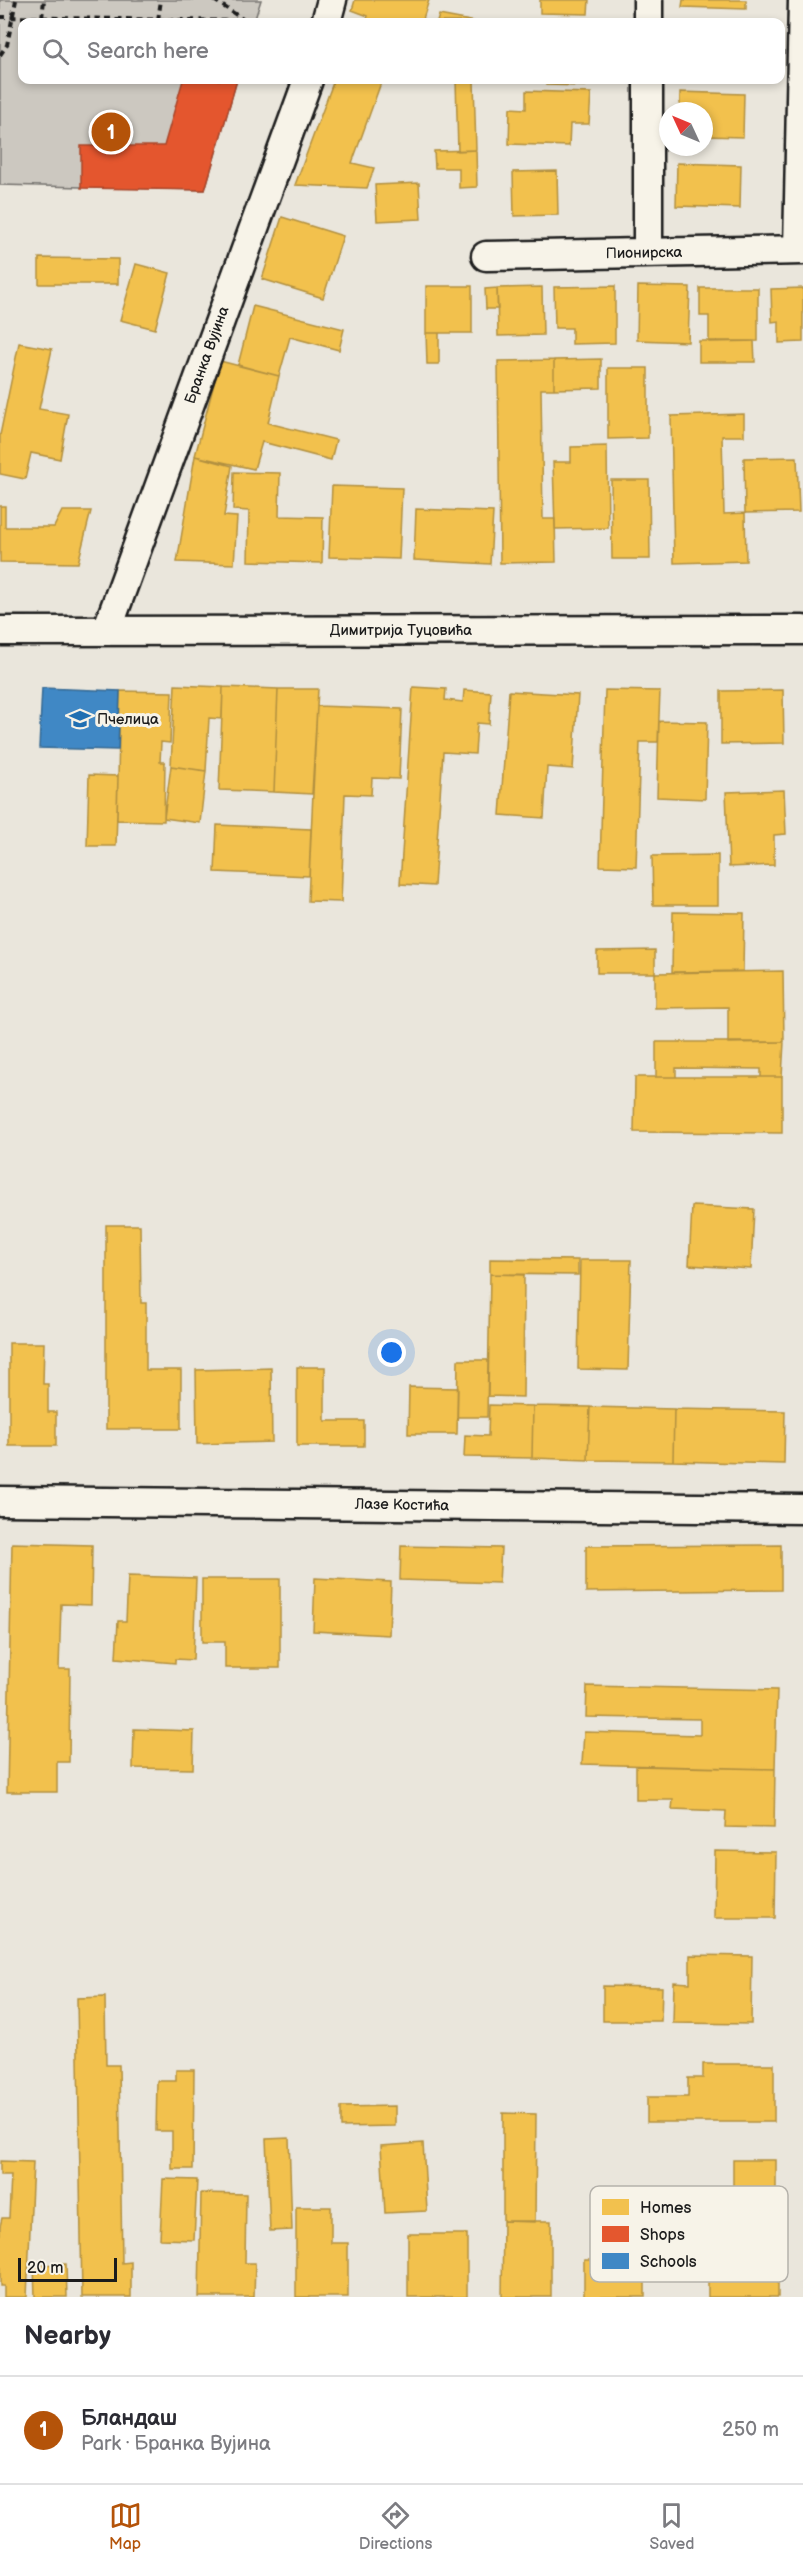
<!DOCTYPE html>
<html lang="en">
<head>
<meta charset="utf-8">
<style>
	:root { --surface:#fff; --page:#f2f2f3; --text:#2b2b33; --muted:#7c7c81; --line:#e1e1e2; --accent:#b45309 }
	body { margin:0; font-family:"Balsamiq Sans",sans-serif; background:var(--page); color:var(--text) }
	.compass { position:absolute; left:659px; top:102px; width:54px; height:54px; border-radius:50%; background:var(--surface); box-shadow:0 3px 9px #0003; rotate:314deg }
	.scale { position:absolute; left:18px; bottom:15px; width:99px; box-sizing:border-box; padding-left:6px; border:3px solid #1c1c1c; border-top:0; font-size:16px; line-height:21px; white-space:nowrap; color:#1c1c1c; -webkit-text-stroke:4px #f7f3e8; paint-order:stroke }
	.you { position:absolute; left:392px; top:1353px; width:21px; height:21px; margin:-15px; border:4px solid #fff; border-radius:50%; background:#1a73e8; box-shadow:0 0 0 9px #1a73e833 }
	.badge { display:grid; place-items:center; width:39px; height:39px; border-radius:50%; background:var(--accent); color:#fff; font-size:20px; font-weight:700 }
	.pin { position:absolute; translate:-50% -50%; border:3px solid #fff; box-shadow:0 2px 6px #0006 }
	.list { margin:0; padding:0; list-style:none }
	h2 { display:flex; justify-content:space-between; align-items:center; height:78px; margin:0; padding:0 24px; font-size:26px }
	h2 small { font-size:20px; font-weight:400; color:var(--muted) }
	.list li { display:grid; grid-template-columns:39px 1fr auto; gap:18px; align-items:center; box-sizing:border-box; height:108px; padding:0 24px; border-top:2px solid var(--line) }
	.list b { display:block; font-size:22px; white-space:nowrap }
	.list p { margin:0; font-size:20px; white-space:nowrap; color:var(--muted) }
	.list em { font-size:20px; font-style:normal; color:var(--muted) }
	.icon { flex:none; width:33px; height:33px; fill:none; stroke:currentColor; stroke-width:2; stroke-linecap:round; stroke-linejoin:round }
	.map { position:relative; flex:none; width:803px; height:2297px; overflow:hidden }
	.search { position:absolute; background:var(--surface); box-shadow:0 3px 9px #0003; left:18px; right:18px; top:18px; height:66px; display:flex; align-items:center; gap:15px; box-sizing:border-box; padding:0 21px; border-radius:12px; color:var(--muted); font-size:22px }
	.sheet { height:186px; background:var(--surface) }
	nav { display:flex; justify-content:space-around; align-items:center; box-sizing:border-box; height:84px; border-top:2px solid var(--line); background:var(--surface); font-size:16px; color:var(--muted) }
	nav a { display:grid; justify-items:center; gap:3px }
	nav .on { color:var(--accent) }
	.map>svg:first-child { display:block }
</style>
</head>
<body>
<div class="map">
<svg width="803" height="2297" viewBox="0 0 803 2297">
	<rect width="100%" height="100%" fill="#eae6dc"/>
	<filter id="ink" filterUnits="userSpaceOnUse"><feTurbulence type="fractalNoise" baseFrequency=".0167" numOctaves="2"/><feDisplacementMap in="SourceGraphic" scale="12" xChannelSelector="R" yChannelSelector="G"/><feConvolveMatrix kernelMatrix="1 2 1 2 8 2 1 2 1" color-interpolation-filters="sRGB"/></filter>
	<g filter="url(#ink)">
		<!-- green -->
		<path fill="#ccc8c0" stroke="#74726e" stroke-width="1.5" d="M0,0h261l-7,22h-232v58h215l-32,110 -205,-5z"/>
		<!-- homes -->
		<path fill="#f2c14e" stroke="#b2903f" stroke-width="1.5" d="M355,0h74l-7,22h-56l2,-6 -16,-6z
			M540,0h49l-1,14 -48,-1z
			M683,0h63v9l-64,-2z
			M439,15l37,7h-39z
			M334,80h48l-30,83 22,5 -7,20 -72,-3z
			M546,80h39v6l-39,-1z
			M456,81h18l2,69 -18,1z
			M526,91l65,2 -2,31h-19l-1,22 -60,-2 1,-36 16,1z
			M680,92l64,2 -1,43 -39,-1v-25h-24z
			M476,150l1,37 -18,1v-20h-24l-1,-17z
			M677,163l64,2 -1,43 -64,-2z
			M557,171l1,44 -44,1 -1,-44z
			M419,183l2,36 -44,2 -2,-36z
			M282,217l61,19 -20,62 -61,-19z
			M39,258l79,1v25h-79z
			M136,264l34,9 -15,56 -35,-9z
			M426,286h46v47h-46z
			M615,286v57l-43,1v-16h-17l-1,-41z
			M638,286l52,1 -2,55 -51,-2z
			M542,287l1,48 -45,1 -1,-48z
			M497,288l1,21h-12l-1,-20z
			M700,288h58v53l-49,1v-26h-9z
			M803,288v54l-24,1v-22l-7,1 -1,-33z
			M253,306l91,23 -5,21 -49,-13 -11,39 -41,-11z
			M426,333h13v31h-12z
			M699,341h55l1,21h-56z
			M19,343l33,6 -13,60 29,5 -8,45 -29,-6 -6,26 -25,-5v-39z
			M601,359v29l-47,1v-29z
			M554,360v29h-13l2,130h12l1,43 -56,1 -2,-202z
			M220,361l59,15 -11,47 68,17 -5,20 -69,-18 -8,27 -59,-13z
			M608,368h40v70l-40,1z
			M744,414v22h-22l2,78 21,-1 1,48 -72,2 -3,-147z
			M607,446l1,82 -53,1 -2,-67h18v-15z
			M195,456l37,10 -8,50 13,1 -3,47 -57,-2z
			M797,457l2,55 -54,1 -1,-55z
			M234,472l46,1 -1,43 44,1 -1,46 -74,-2 1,-50 -16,-1z
			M611,480h38l1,79h-38z
			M332,486l70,2 -3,71 -70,-2z
			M0,506h5v21h49l8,-16h29l-13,52 -78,-1z
			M416,509l77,3 -3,52 -76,-4z
			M175,685l48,2 -1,32 -13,-1 -3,53 -35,-5z
			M223,687l55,2 -4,103 -55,-2z
			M413,687l33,2 -1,11 18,2 1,-12 27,2 -2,32 -12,-1 -2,31 -32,-2 -9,134 -34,-2z
			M278,689h40l-6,105 -38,-2z
			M605,690l55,1 -2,51h-18l-4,125 -36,-1z
			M783,690l1,53 -63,1v-53z
			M120,691l52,1 -2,51 -9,-1 -1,20h5l-1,59 -47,-1z
			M509,691l69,4 -5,74 -26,-2 -3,51 -44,-3z
			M317,706l85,3 -3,70 -27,-1 -1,17 -26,-1 -4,108 -33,-1z
			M659,721l48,1 -2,77 -48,-2z
			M171,766l35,5 -6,52 -36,-5z
			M89,775l29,1 -2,70h-29z
			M784,790l2,44 -12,1v30l-45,2 -3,-75z
			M217,825l94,4 -2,47 -94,-4z
			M718,855v50h-65l-1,-49z
			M673,912l71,1 -1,58 -71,1z
			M655,950v23h-58v-22z
			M783,971l1,71 -56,1v-36l-73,1v-35z
			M656,1042h128l-2,35h-21v-8l-85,-1v9h-20z
			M635,1077h147v56l-148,-1z
			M692,1206l62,3 -3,60 -62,-4z
			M106,1225h34l1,78h5v67h35v59h-75z
			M490,1259l88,1v15l-88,-1z
			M580,1260h51l-3,110 -50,-1z
			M490,1274l34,1 -1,122 -35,-1z
			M9,1343h35l-1,41h5v28h8v34h-47z
			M458,1360h30l-1,57h-30z
			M297,1367h28v54h39v25h-67z
			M271,1368l1,74 -75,2 -1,-74z
			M409,1387l49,1 -1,46h-49z
			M489,1405l44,1 -1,52 -68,-1 1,-22 23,1z
			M533,1406l57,1 -2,53 -56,-2z
			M590,1407l84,2 -1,52 -85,-1z
			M674,1409l111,2 -1,53 -111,-3z
			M12,1543l80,2 -1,60 -30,-1 -2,65h11l-1,93h-12v30h-50z
			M781,1545v45l-195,2v-46z
			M401,1546l100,2 -2,35 -99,-3z
			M128,1576l68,2 -3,82 -18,-1v4l-59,-5 2,-37h8z
			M315,1578l76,4 -2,53 -76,-4z
			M202,1579h78v89h-55v-26h-23z
			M587,1686l190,4 -2,79 -193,-5 2,-32 116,3v-16l-114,-2z
			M134,1729l60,2 -1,38 -60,-1z
			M636,1766l139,3 -1,59 -49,-1 1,-16 -54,-2 1,-9h-37z
			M715,1851l61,1 -1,66h-61z
			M690,1955l62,1 -1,68 -78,-1 1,-41 16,1z
			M603,1986l59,1 -1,34h-58z
			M105,1997l1,68h13l3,198 9,-1v35h-49l-5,-299z
			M703,2064h71v58h-127v-25h41v-19h15z
			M176,2070h18l-1,99h-21v-38h-16l1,-50h19z
			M395,2106v20l-54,1v-20z
			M503,2113l33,1 -1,108 -32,-1z
			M289,2138l3,92 -22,1 -4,-92z
			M423,2143l4,68 -42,2 -4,-67z
			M733,2160h43v59h-43z
			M0,2161l33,1 -6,135h-23v-11h-4v-60l2,-8h7l2,-43h-11z
			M163,2179l34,1 -3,60 -34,-1z
			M201,2193l45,1 -1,69h10l-1,34h-55z
			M296,2207h35v36h17v54h-52z
			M503,2221h48v76h-49z
			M408,2234h59v63h-59z
			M708,2258h70v39h-70z
			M584,2260h61v37h-61z
			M66,2264l1,33h-32l-1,-32z"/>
		<!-- shops -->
		<path fill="#e4572e" stroke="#a84529" stroke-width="1.5" d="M183,80h54l-32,110 -124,-2v-42h83z"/>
		<!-- schools -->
		<path fill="#3f88c5" stroke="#346892" stroke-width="1.5" d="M42,688l78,3 -2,59 -79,-2z"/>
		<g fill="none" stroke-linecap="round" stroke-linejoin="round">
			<defs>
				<path id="street" d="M326,22l6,-22
					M648,22v-22
					M798,250l5,-250
					M648,252v-172
					M486,256l317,-6
					M107,630l201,-550
					M0,631l803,-1
					M0,1501l803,8"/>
			</defs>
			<!-- street casing -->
			<use href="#street" stroke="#1c1c1c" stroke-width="33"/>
			<!-- path -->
			<path stroke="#1c1c1c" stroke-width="4" stroke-dasharray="6 4.5" stroke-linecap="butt" d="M214,0l33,22
				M0,17l241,4
				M42,18l2,-18
				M158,20l3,-20
				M0,55l7,-10 9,-45"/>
			<!-- street -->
			<use href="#street" stroke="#f7f3e8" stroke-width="28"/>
		</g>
	</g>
	<!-- icons -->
	<defs>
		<symbol id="school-bare" viewBox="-9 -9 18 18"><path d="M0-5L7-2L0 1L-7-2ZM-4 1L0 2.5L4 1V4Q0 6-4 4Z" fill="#1f6fb2" stroke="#f7f3e8" stroke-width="2.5" paint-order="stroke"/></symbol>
	</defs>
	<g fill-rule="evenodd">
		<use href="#school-bare" x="65" y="704" width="30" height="30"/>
	</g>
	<g text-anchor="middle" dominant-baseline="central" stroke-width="6" stroke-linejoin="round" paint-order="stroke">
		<!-- street labels -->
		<g font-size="15" fill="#1c1c1c" stroke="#f7f3e8">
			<text transform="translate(644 253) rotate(-1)">Пионирска</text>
			<text transform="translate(207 355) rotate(-70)">Бранка Вујина</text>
			<text x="401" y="630">Димитрија Туцовића</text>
			<text transform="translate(402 1505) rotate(1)">Лазе Костића</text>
		</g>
		<!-- poi labels -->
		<g font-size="15" fill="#1c1c1c" stroke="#f7f3e8" text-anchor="start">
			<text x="97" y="719">Пчелица</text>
		</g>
	</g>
	<!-- legend -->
	<rect x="590" y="2186" width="198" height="96" rx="9" fill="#f7f3e8" stroke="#b5b2ab" stroke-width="1.5"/>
	<rect x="602" y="2199" width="27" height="16" fill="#f2c14e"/>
	<rect x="602" y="2226" width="27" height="16" fill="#e4572e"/>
	<rect x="602" y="2253" width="27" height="16" fill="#3f88c5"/>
	<g font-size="16" fill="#1c1c1c">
		<text x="640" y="2213">Homes</text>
		<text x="640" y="2240">Shops</text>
		<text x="640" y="2267">Schools</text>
	</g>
</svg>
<svg class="compass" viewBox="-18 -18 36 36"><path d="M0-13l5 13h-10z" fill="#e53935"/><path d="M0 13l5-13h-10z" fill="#7c7c81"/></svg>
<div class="scale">20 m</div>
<div class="you"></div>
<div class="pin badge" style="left:111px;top:132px">1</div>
<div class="search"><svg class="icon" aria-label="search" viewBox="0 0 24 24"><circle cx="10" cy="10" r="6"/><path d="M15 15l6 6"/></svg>Search here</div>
</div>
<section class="sheet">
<h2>Nearby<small></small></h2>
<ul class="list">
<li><span class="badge">1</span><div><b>Бландаш</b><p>Park · Бранка Вујина</p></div><em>250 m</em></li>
</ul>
</section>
<nav>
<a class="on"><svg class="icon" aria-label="map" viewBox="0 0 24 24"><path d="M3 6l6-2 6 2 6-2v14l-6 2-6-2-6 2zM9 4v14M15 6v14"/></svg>Map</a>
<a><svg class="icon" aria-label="directions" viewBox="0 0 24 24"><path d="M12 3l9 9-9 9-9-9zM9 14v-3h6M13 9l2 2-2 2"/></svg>Directions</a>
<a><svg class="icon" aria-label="saved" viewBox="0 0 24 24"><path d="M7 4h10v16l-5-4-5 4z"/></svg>Saved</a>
</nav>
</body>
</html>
